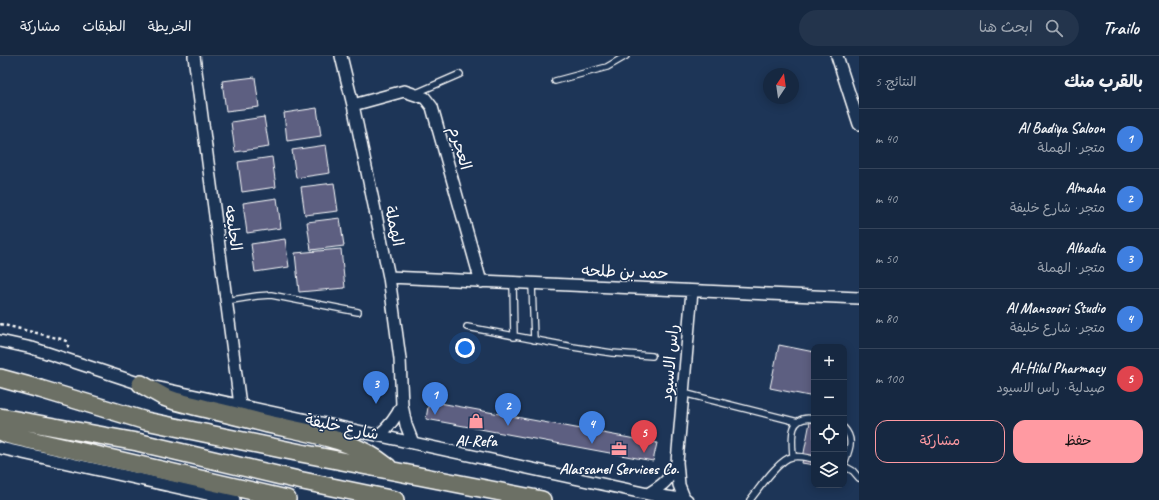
<!DOCTYPE html>
<html lang="ar">
<head>
<meta charset="utf-8">
<style>
	:root { --surface:#162841; --page:#23344c; --text:#f1f3f6; --muted:#9ea6b1; --line:#35445a; --accent:#ff9aa2 }
	body { margin:0; font-family:Caveat,"Playpen Sans Arabic",sans-serif; background:var(--page); color:var(--text); direction:rtl }
	.controls { position:absolute; right:12px; bottom:12px; display:grid; overflow:hidden; border-radius:8px; box-shadow:0 2px 10px #0003 }
	.controls button { width:36px; height:36px; display:grid; place-items:center; padding:0; border:0; border-bottom:1px solid var(--line); background:var(--surface); color:var(--text); font:20px sans-serif }
	.compass { position:absolute; left:763px; top:12px; width:36px; height:36px; border-radius:50%; background:var(--surface); box-shadow:0 2px 10px #0003; rotate:13deg }
	.you { position:absolute; left:465px; top:292px; width:14px; height:14px; margin:-10px; border:3px solid #fff; border-radius:50%; background:#1a73e8; box-shadow:0 0 0 6px #1a73e833 }
	.badge { display:grid; place-items:center; width:26px; height:26px; border-radius:50%; background:var(--accent); color:#fff; font-size:13px; font-weight:700 }
	.pin { position:absolute; translate:-50% -33px; filter:drop-shadow(0 1px 2px #0008) }
	.pin::after { content:''; position:absolute; top:21px; width:14px; height:12px; background:inherit; clip-path:polygon(0 0,100% 0,50% 100%) }
	.list { margin:0; padding:0; list-style:none }
	h2 { display:flex; justify-content:space-between; align-items:center; height:52px; margin:0; padding:0 16px; font-size:17px }
	h2 small { font-size:13px; font-weight:400; color:var(--muted) }
	.list li { display:grid; grid-template-columns:26px 1fr auto; gap:12px; align-items:center; box-sizing:border-box; height:60px; padding:0 16px; border-top:1px solid var(--line) }
	.list b { display:block; font-size:15px; white-space:nowrap }
	.list p { margin:0; font-size:13px; white-space:nowrap; color:var(--muted) }
	.list em { font-size:13px; font-style:normal; color:var(--muted) }
	.actions { display:flex; gap:8px; padding:12px 16px }
	.actions a { flex:1; padding:9px 0; border:1px solid var(--accent); border-radius:12px; text-align:center; font-size:14px; color:var(--accent) }
	.actions .main { background:var(--accent); color:#111 }
	.icon { flex:none; width:22px; height:22px; fill:none; stroke:currentColor; stroke-width:2; stroke-linecap:round; stroke-linejoin:round }
	.map { position:relative; flex:none; width:859px; height:444px; overflow:hidden; direction:ltr }
	header { display:flex; align-items:center; gap:24px; box-sizing:border-box; height:56px; padding:0 20px; background:var(--surface); border-bottom:1px solid var(--line) }
	header strong { font-size:19px }
	nav { display:flex; gap:22px; margin-inline-start:auto; font-size:14px }
	.search { width:280px; height:36px; background:var(--page); display:flex; align-items:center; gap:10px; box-sizing:border-box; padding:0 14px; border-radius:22px; color:var(--muted); font-size:15px }
	main { display:flex }
	aside { flex:1; background:var(--surface) }
	.map>svg:first-child { display:block }
</style>
</head>
<body>
<header>
<strong>Trailo</strong>
<div class="search"><svg class="icon" aria-label="search" viewBox="0 0 24 24"><circle cx="10" cy="10" r="6"/><path d="M15 15l6 6"/></svg>ابحث هنا</div>
<nav><a>الخريطة</a><a>الطبقات</a><a>مشاركة</a></nav>
</header>
<main>
<aside>
<h2>بالقرب منك<small>النتائج: 5</small></h2>
<ul class="list">
<li><span class="badge" style="background:#3f7fe0">1</span><div><b>Al Badiya Saloon</b><p>متجر · الهملة</p></div><em>40 m</em></li>
<li><span class="badge" style="background:#3f7fe0">2</span><div><b>Almaha</b><p>متجر · شارع خليفة</p></div><em>40 m</em></li>
<li><span class="badge" style="background:#3f7fe0">3</span><div><b>Albadia</b><p>متجر · الهملة</p></div><em>50 m</em></li>
<li><span class="badge" style="background:#3f7fe0">4</span><div><b>Al Mansoori Studio</b><p>متجر · شارع خليفة</p></div><em>80 m</em></li>
<li><span class="badge" style="background:#e0444e">5</span><div><b>Al-Hilal Pharmacy</b><p>صيدلية · راس الاسيود</p></div><em>100 m</em></li>
</ul>
<div class="actions"><a class="main">حفظ</a><a>مشاركة</a></div>
</aside>
<div class="map">
<svg width="859" height="444" viewBox="0 0 859 444">
	<rect width="100%" height="100%" fill="#1d3557"/>
	<filter id="ink" filterUnits="userSpaceOnUse"><feTurbulence type="fractalNoise" baseFrequency=".025" numOctaves="2"/><feDisplacementMap in="SourceGraphic" scale="8" xChannelSelector="R" yChannelSelector="G"/><feConvolveMatrix kernelMatrix="1 2 1 2 8 2 1 2 1" color-interpolation-filters="sRGB"/></filter>
	<g filter="url(#ink)">
		<!-- building -->
		<path fill="#5d5e81" stroke="#fff" d="M255,21l4,30 -33,4 -4,-30z
			M317,52l4,28 -34,5 -3,-28z
			M264,61l5,30 -34,5 -4,-30z
			M326,89l4,28 -34,5 -4,-28z
			M272,101l4,30 -34,5 -4,-30z
			M334,127l4,28 -33,4 -4,-28z
			M277,142l4,30 -34,5 -4,-30z
			M340,162l4,28 -33,4 -4,-28z
			M285,183l4,28 -34,5 -4,-28z
			M341,193l4,39 -46,4 -4,-39z
			M779,289l35,7v45l-44,-9z
			M429,345l228,42 -4,18 -227,-42z
			M810,366l4,1v42l-12,-2z"/>
		<g fill="none" stroke-linecap="round" stroke-linejoin="round">
			<defs>
				<path id="service" d="M555,25l52,-14 19,-11
					M414,38l46,-20
					M513,227l1,54
					M532,228l2,56
					M226,245l31,-5 14,-1 87,17
					M467,271l106,20 39,6 40,3
					M683,337l115,29
					M844,372c11,12 5,22 0,36
					M793,400c-1,-16 -5,-42 21,-37
					M844,410l9,5 6,7
					M750,444c9,-11 29,-41 42,-43 7,-2 15,1 22,2"/>
				<path id="minor" d="M194,0l46,349
					M341,0l12,49 36,172 11,82 2,46 4,20 7,18
					M837,0l22,68
					M353,49l51,-14 21,7 7,9 49,175
					M389,221l470,21
					M0,285l32,7 109,36 507,110 39,6
					M379,379c11,-9 17,-17 23,-30
					M0,392l234,52
					M648,438c18,-11 20,-13 29,-32
					M685,444l-6,-15 -2,-23 15,-171"/>
				<path id="primary" d="M0,322l40,11 106,32 155,32 241,47
					M141,328l23,13 11,4c31,8 62,15 93,23 41,9 86,15 120,43
					M0,361l137,25 161,38 97,20
					M0,375l9,4 278,64"/>
			</defs>
			<!-- service casing -->
			<use href="#service" stroke="#fff" stroke-width="8"/>
			<!-- minor casing -->
			<use href="#minor" stroke="#fff" stroke-width="14"/>
			<!-- primary casing -->
			<use href="#primary" stroke="#fff" stroke-width="20"/>
			<!-- path -->
			<path stroke="#fff" stroke-width="2.5" stroke-dasharray="3 3" stroke-linecap="butt" d="M0,268l61,15 5,2 3,7"/>
			<!-- service -->
			<use href="#service" stroke="#1d3557" stroke-width="5.5"/>
			<!-- minor -->
			<use href="#minor" stroke="#1d3557" stroke-width="11"/>
			<!-- primary -->
			<use href="#primary" stroke="#6c7065" stroke-width="17"/>
		</g>
	</g>
	<!-- icons -->
	<defs>
		<symbol id="shop-bare" viewBox="-9 -9 18 18"><path d="M-5-2.5h2.3a2.7 3.5 0 0 1 5.4 0H5L5.5 6h-11ZM-1.5-2.5h3a1.5 2.3 0 0 0-3 0Z" fill="#ff9aa2" stroke="#1d3557" stroke-width="2.5" paint-order="stroke"/></symbol>
		<symbol id="office-bare" viewBox="-9 -9 18 18"><path d="M-6-3h4V-5.5h4V-3h4V5H-6ZM-1-4.5V-3h2v-1.5ZM-6 0V1H6V0Z" fill="#ff9aa2" stroke="#1d3557" stroke-width="2.5" paint-order="stroke"/></symbol>
	</defs>
	<g fill-rule="evenodd">
		<use href="#shop-bare" x="465" y="354" width="22" height="22"/>
		<use href="#office-bare" x="608" y="382" width="22" height="22"/>
	</g>
	<g text-anchor="middle" dominant-baseline="central" stroke-width="3" stroke-linejoin="round" paint-order="stroke">
		<!-- street labels -->
		<g font-size="16" fill="#fff" stroke="#1d3557">
			<text transform="translate(460 92) rotate(74)">العجرم</text>
			<text transform="translate(394 170) rotate(78)">الهملة</text>
			<text transform="translate(233 172) rotate(82)">الجليعه</text>
			<text transform="translate(625 216) rotate(2)">حمد بن طلحه</text>
			<text transform="translate(670 307) rotate(-85)">راس الاسيود</text>
			<text transform="translate(342 371) rotate(12)">شارع خليفة</text>
		</g>
		<!-- poi labels -->
		<g font-size="16" font-weight="bold" fill="#fff" stroke="#1d3557">
			<text x="476" y="385">Al-Refa</text>
			<text x="619" y="413">Alassanel Services Co.</text>
		</g>
	</g>
</svg>
<div class="controls">
<button>+</button>
<button>−</button>
<button><svg class="icon" aria-label="locate" viewBox="0 0 24 24"><circle cx="12" cy="12" r="6"/><path d="M12 2v4M12 18v4M2 12h4M18 12h4"/></svg></button>
<button><svg class="icon" aria-label="layers" viewBox="0 0 24 24"><path d="M12 4l9 5-9 5-9-5zM3 14l9 5 9-5"/></svg></button>
</div>
<svg class="compass" viewBox="-18 -18 36 36"><path d="M0-13l5 13h-10z" fill="#e53935"/><path d="M0 13l5-13h-10z" fill="#9ea6b1"/></svg>
<div class="you"></div>
<div class="pin badge" style="left:435px;top:359px;background:#3f7fe0">1</div>
<div class="pin badge" style="left:508px;top:370px;background:#3f7fe0">2</div>
<div class="pin badge" style="left:376px;top:348px;background:#3f7fe0">3</div>
<div class="pin badge" style="left:592px;top:388px;background:#3f7fe0">4</div>
<div class="pin badge" style="left:644px;top:397px;background:#e0444e">5</div>
</div>
</main>
</body>
</html>
